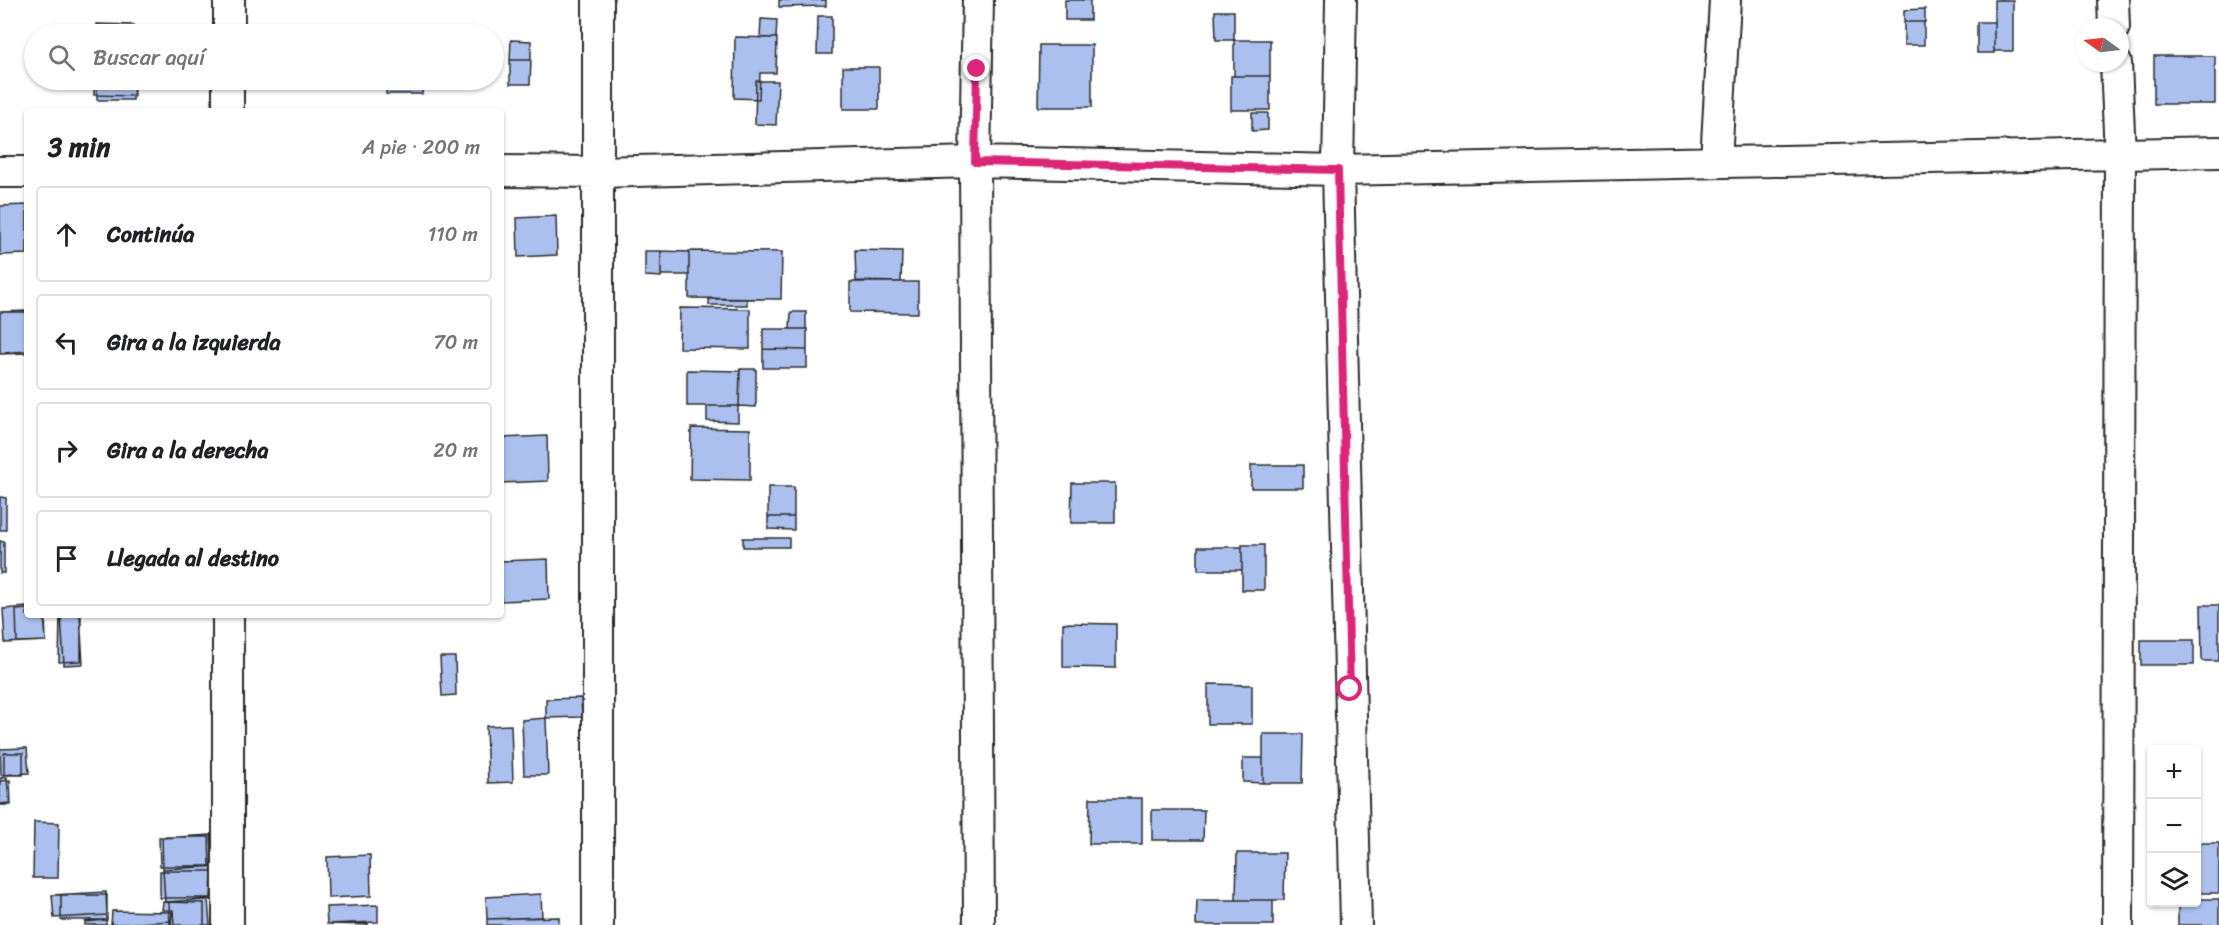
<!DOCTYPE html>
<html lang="es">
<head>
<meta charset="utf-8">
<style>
	:root { --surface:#fff; --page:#f6f6f6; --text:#202124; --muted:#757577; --line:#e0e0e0 }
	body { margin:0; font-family:Sriracha,sans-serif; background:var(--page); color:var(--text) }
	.controls { position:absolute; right:18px; bottom:18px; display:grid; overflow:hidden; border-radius:6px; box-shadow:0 2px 4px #0004 }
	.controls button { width:54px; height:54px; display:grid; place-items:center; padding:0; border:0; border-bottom:2px solid var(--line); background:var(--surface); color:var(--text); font:30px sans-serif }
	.compass { position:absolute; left:2075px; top:18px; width:54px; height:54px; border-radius:50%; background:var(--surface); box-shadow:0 2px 4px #0004; rotate:285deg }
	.stop { position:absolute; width:18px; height:18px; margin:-14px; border:4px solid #db2777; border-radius:50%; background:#fff }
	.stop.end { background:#db2777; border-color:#fff; box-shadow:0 2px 6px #0008 }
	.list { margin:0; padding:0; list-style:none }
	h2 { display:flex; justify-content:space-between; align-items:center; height:78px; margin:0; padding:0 24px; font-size:26px }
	h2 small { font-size:20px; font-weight:400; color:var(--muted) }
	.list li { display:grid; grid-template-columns:39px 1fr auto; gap:18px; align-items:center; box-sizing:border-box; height:96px; margin:0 12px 12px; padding:0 12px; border:2px solid var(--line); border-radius:6px }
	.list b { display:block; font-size:22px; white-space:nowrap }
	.list em { font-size:20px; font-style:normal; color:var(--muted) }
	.icon { flex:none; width:33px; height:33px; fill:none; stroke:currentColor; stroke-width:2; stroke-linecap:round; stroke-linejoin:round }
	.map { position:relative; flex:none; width:2219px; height:925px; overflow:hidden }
	.search { position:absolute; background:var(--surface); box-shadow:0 2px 4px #0004; left:24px; top:24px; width:480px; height:66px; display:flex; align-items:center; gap:15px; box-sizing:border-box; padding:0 21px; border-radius:33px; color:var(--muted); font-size:22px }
	.panel { position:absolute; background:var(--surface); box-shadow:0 2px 4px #0004; left:24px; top:108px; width:480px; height:510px; border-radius:6px }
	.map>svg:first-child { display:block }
</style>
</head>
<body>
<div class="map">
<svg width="2219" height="925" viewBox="0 0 2219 925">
	<rect width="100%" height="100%" fill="#fff"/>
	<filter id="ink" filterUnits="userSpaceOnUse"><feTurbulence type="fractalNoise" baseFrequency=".0167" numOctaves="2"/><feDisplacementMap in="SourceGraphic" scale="12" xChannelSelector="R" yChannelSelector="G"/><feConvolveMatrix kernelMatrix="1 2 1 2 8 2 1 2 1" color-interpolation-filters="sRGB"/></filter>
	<g filter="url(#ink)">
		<!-- building -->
		<path fill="#abc0ee" stroke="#2b2b2b" stroke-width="1.5" d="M779,0h47v6l-47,1z
			M1065,0h25v20h-25z
			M1994,0h19v51h-19z
			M1925,9v13h-21v-12z
			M1215,11h19v29h-18z
			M818,16h14v38h-15z
			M761,19l16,1 -1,18h-16z
			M1904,22h20v23h-20z
			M1977,22h17v31h-17z
			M97,24l37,1v9h-37z
			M96,29l36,1v4h-36z
			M735,37l42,1 -1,35h-16l-1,26 -25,-1z
			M511,40l20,1v19h-21z
			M1234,40h36v36h-36z
			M1039,45h53v62h-54z
			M2154,56h61v48h-61z
			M510,60h21l-1,24h-20z
			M843,67h36v42h-36z
			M1231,76h39v34h-39z
			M94,80h40v16l-40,-1z
			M97,80h37l-1,20h-36z
			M386,80h37l-1,14h-36z
			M756,81h22l-2,44 -21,-1z
			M1252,113h16v17l-16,1z
			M27,205v49l-27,1v-49z
			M556,216l1,39 -39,2 -1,-39z
			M855,250l47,1 -1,31 -45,-1z
			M645,251h16v26l-16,-1z
			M661,251l28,1v23h-28z
			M689,251l93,1 -1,47 -92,-1z
			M850,282h68v31l-68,-1z
			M709,299h38v6h-38z
			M680,308l70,1v40l-71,-1z
			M27,311v40l-27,2v-41z
			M0,312h27v41l-27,1z
			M791,312h15v17h-16z
			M763,329h44v21l-44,-1z
			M763,349l44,1v18h-44z
			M740,369h16v38l-17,-1z
			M687,370l53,1 -1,35h-52z
			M707,406h31v16l-31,-1z
			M691,428l59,1v51l-60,-1z
			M547,436l1,45 -47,2v-45z
			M1251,465h52v23h-52z
			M1072,483h43v40h-44z
			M768,487h26v30h-26z
			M0,497l6,1v32h-6z
			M768,517h26v13l-26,-1z
			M743,538h46v9h-46z
			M0,541l4,1v31h-4z
			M1242,545h22v45h-22z
			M1198,547h44v23h-44z
			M548,559l1,40 -48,2v-40z
			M2201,605h18v56h-17z
			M27,607v8h17l2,26 -41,2 -2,-34z
			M27,609v6h18l1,26 -29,1 -1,-32z
			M60,615h21v46l-22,1z
			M61,615h19l3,49 -19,1z
			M1063,623l53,1v44l-53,-1z
			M2141,640h53v25h-53z
			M440,657h15l1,38 -14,1z
			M1208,684l44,1v39h-44z
			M581,698l1,19 -36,1v-19z
			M546,718l2,57h-24l-2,-55z
			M511,725l2,57 -25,1 -2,-57z
			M1263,734h40l-1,49h-39z
			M27,748l2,25 -28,2 -1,-26z
			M4,753h19v22h-19z
			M1243,758h20v25l-20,-1z
			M7,777l2,26 -9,1v-26z
			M10,780l1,25h-11v-24z
			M1090,798h52v46h-53z
			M1152,810h52l-1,30h-51z
			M34,822l25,1 -1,55h-25z
			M211,835l2,31 -50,3 -1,-31z
			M159,837h50l1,29h-50z
			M2196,843h23v50h-23z
			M1237,853h48l-1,47h-48z
			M370,855l1,41 -43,2 -1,-41z
			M221,866l2,33 -58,3 -2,-33z
			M160,871h52l-1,27h-51z
			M106,892l1,23 -53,3 -2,-23z
			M541,894l1,23 -55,2 -1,-22z
			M61,895h46v25h-46z
			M208,899l2,26h-40l-1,-23z
			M2196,899h23v26h-41v-23h18z
			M1197,900h76v25h-77z
			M163,902l41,1v22h-30l-1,-15h-11z
			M378,905v17l-51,2 -1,-17z
			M112,911l60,1 -1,13h-60z
			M559,917v8h-72v-6z
			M106,920v5h-21v-3z
			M170,921v4h-64z
			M368,923v2l-41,-1z"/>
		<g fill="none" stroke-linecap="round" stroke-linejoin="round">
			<defs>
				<path id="street" d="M598,0v925
					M978,0l-3,162 4,763
					M1341,0l-3,170 18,755
					M2113,0l1,27
					M229,34v-34
					M2116,63l4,92 -2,770
					M228,111v-31
					M1716,161l9,-161
					M501,171l97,1 377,-10 363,8 881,-18
					M0,172h27
					M228,615v310"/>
			</defs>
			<!-- street casing -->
			<use href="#street" stroke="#2b2b2b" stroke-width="34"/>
			<!-- street -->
			<use href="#street" stroke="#fff" stroke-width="30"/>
		</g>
	</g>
	<g fill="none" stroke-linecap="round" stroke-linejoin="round" filter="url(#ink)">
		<!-- route -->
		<path stroke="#db2777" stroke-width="8" d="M977,69l-2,93 363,8 12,519"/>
	</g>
</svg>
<div class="controls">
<button>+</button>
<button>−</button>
<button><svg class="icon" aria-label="layers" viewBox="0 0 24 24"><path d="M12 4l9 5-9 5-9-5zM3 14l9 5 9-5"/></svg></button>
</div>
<svg class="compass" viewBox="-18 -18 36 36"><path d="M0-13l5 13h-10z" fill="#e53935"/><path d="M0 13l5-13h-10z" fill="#757577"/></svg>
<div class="stop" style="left:1350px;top:689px"></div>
<div class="stop end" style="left:977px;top:69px"></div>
<div class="search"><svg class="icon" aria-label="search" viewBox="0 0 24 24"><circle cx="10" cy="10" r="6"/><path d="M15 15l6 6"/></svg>Buscar aquí</div>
<section class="panel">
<h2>3 min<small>A pie · 200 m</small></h2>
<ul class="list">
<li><svg class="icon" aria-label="ahead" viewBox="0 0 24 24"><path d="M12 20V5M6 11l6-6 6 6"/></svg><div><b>Continúa</b></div><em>110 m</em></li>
<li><svg class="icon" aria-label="left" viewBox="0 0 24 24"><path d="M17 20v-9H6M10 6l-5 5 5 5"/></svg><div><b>Gira a la izquierda</b></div><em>70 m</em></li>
<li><svg class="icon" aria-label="right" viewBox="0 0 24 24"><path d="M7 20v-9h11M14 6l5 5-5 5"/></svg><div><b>Gira a la derecha</b></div><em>20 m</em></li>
<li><svg class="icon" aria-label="arrive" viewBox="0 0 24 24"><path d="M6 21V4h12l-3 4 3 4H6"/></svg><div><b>Llegada al destino</b></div></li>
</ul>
</section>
</div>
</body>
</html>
